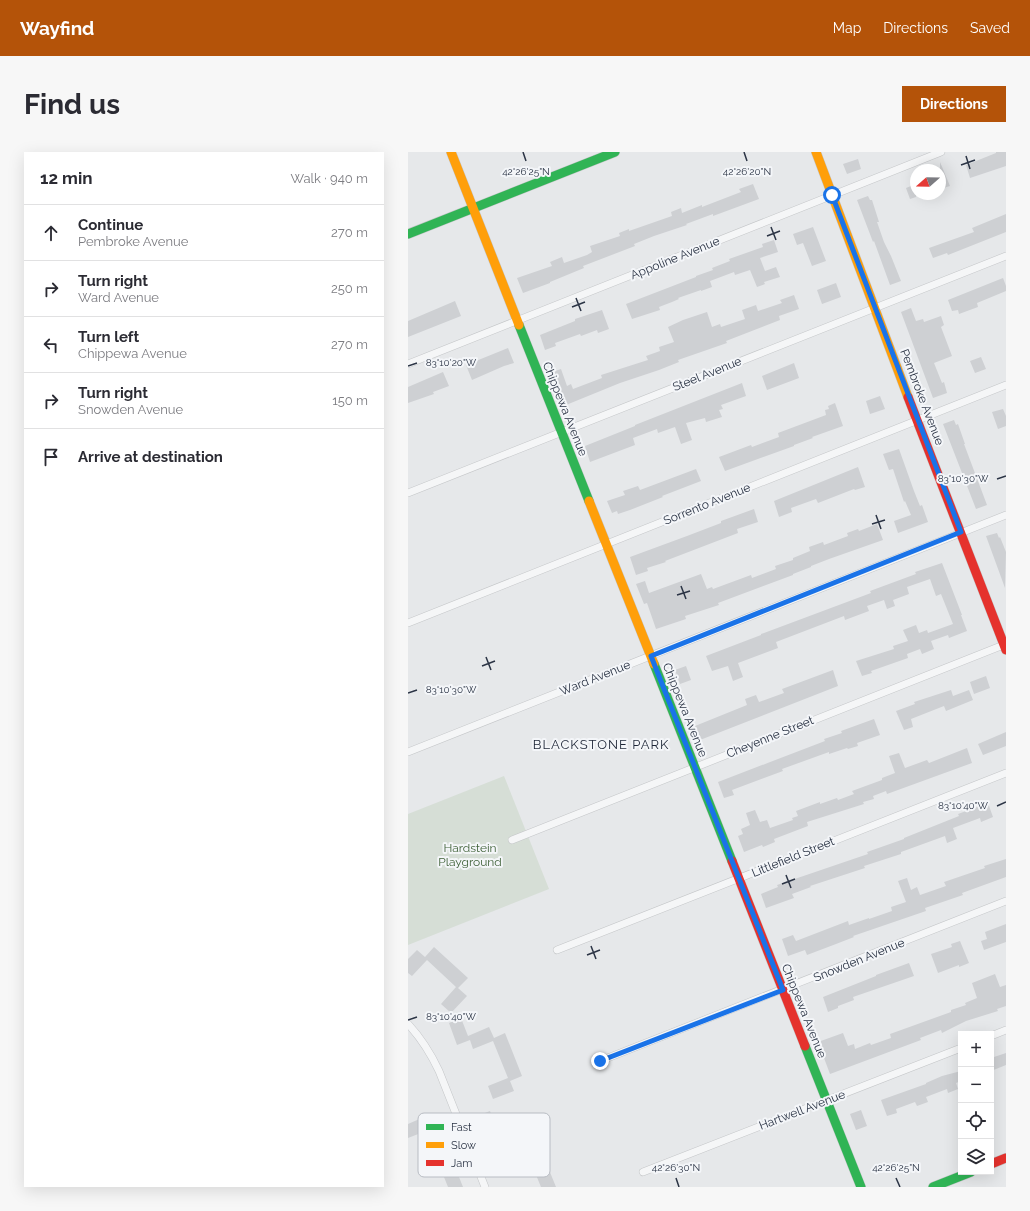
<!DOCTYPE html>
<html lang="en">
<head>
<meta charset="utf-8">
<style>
	:root { --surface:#fff; --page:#f7f7f7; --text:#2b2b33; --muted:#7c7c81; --line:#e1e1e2; --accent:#b45309 }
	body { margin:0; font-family:Raleway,sans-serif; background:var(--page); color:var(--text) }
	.controls { position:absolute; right:12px; bottom:12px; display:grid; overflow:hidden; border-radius:0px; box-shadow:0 4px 16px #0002 }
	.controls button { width:36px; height:36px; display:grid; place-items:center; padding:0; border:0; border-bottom:1px solid var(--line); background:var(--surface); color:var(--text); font:20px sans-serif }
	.compass { position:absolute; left:502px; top:12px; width:36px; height:36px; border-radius:50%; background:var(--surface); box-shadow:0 4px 16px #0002; rotate:250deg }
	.stop { position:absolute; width:12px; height:12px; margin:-9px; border:3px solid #1a73e8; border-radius:50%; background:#fff }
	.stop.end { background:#1a73e8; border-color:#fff; box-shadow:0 1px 4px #0008 }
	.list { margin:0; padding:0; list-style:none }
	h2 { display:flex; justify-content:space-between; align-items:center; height:52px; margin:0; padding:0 16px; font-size:17px }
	h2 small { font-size:13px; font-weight:400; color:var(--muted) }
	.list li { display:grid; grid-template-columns:26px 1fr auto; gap:12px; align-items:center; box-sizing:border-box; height:56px; padding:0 16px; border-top:1px solid var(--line) }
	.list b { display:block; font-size:15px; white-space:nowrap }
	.list p { margin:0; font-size:13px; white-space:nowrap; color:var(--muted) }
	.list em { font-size:13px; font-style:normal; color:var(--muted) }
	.icon { flex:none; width:22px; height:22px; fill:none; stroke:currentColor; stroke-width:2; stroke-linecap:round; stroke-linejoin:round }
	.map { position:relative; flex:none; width:598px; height:1035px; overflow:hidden; border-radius:0px }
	header { display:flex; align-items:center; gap:24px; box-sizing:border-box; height:56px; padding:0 20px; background:var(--accent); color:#fff }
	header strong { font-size:19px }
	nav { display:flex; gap:22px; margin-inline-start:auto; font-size:14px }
	.intro { display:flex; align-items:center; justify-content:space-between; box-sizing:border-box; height:96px; padding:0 24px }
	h1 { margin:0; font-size:28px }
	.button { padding:10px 18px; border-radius:0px; background:var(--accent); color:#fff; font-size:14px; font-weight:700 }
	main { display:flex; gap:24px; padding:0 24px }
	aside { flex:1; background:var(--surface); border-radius:0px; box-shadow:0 4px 16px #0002 }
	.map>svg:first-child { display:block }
</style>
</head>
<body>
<header>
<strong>Wayfind</strong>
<nav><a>Map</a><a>Directions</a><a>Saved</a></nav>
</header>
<div class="intro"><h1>Find us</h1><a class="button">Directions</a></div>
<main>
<aside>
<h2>12 min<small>Walk · 940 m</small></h2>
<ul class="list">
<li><svg class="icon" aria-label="ahead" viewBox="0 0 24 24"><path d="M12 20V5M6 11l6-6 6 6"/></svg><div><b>Continue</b><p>Pembroke Avenue</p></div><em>270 m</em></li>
<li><svg class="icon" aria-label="right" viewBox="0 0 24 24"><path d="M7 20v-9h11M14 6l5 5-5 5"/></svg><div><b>Turn right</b><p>Ward Avenue</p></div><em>250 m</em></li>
<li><svg class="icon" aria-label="left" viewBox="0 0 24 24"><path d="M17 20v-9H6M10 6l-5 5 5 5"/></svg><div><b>Turn left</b><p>Chippewa Avenue</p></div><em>270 m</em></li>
<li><svg class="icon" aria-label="right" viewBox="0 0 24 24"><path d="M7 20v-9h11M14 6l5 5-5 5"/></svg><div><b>Turn right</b><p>Snowden Avenue</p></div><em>150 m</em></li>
<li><svg class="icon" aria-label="arrive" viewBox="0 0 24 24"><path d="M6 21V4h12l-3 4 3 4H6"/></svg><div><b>Arrive at destination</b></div></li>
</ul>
</aside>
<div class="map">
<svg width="598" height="1035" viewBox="0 0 598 1035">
	<rect width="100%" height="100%" fill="#e6e8ea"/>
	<!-- green -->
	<path fill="#d6ded6" d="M96,624l45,113 -141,56v-131z"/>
	<!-- building -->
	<path fill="#ced0d3" d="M588,0h10v14l-36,12 -4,-13 30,-12z
		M450,7l3,10 -14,5 -4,-10z
		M532,10l10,24 -10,3z
		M345,32l6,15 -46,17v-2l-27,10 1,1 -33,11 -20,8 1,2 -52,20 1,2 -34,14v1l-27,10 -6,-15 35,-12 -2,-4 12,-5 2,6 23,-8 5,-3 -2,-6 30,-10 -1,-3 10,-4v2l43,-15 -1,-4 10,-4 1,5 20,-8v2l39,-15 -2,-3z
		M508,32v13l-6,2 -4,-11z
		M460,44l2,4h2l7,22h-2l7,20 7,14 10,25 -11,4 -16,-44 -1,1 -16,-42z
		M598,62v18l-58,23 -1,-2 -14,5 -4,-10 45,-16 -2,-4z
		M405,75l13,34 -14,5 -9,-23 -6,2 -4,-11z
		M366,88l4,12 -18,6 5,13 11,-4 4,10 -16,5 1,2 -8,3 -7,-17 -15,5 -1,-3 -24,9 2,6 -11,4v-1l-23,8 1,1 -7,3 -13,5 1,3 -28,9 -6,-15 70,-27v-1l17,-6 -1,-2 18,-7 -1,-2 34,-12 -1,-3z
		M595,126l3,8v5l-29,12 1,4 -19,7 -1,-4 -6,1 -4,-11z
		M428,131l5,14 -19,7 -5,-14z
		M386,143l5,14 -20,7 1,4 -54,21 1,2 -49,17 1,2 -20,8 -39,13 -54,22 -9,-25 -2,1 -3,-9 9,-3 6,17 4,-2 2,5 29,-11 -1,-3 47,-15 -2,-4 14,-5 -1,-4 15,-5 -6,-15 15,-7 24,-8 5,15 8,-3 1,3 24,-8 -3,-9 14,-5 2,6 24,-8 -2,-3z
		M47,149l6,15 -53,21v-16z
		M503,156l5,13 7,-2 1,3 17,-6 3,9 -3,2 11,29 -18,7 8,20 2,-1 3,11 -14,5 -32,-86z
		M194,158l7,19 -11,4 -1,-3 -16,6 -1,-2 -25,9 1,3 -11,4 -5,-15 35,-14v-2z
		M100,196l6,15 -10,3 -32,14 -6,-15z
		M573,205l5,12 -11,4 -5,-12z
		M386,211l5,15 -32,12 -5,-14z
		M35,220l6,14 -16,6 1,2 -26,9v-16z
		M334,231l4,13 -25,9 2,4 -4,1 3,7 -16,5 -1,-4 -19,5 6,17 -11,4 -6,-17 -17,6 -1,-4 -24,9 2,7 -45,17 -5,-16 50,-20v-1z
		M472,244l5,13 -15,5 -4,-13z
		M427,251l8,23 -31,11 1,1 -19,7v1l-69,25 -6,-14 32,-12 1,2 27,-10 -1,-4 48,-18 -1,-5 4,-1 -1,-3z
		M595,257l3,7v10l-8,3 -6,-17z
		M546,268l2,5 2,-1 7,20h-1l23,61 -11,4 -33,-85z
		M491,297l15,42 6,15 2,-1 6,17 -30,11 -4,-12 17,-6 -6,-14 -1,1 -11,-33 -4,1 -6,-16z
		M450,315l7,20 -10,3 -1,-1 -36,14 -2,-4 -25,9 1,4 -13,5 -5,-16z
		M288,317l5,12 -39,15 1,1 -33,13 -12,4 -1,-3 -5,2 -5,-12 18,-6 -2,-4 15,-5 2,4z
		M346,357l4,13 -21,7 1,4 -73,28 1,1 -19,6 1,3 -12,4 -6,-18 57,-21 34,-13v-2z
		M469,372l6,16 -54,19 -18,7v1l-18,7v1l-75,28 1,2 -34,11 1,3 -30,10 -9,-26 -3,1 -8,-20 9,-3 4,12 52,-19 6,15 5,-2 1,2 38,-14 1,3 24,-9 -1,-3 18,-6v-2l17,-7 -1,-4 14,-5 1,3 24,-9 -1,-3 11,-4 1,2z
		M589,381l2,5 1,-1 6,15 -1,36 -19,-52z
		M534,411l20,52h-1l6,16 -18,7 -1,-3 -17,6 3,8 -12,5 -2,-5 -13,5 1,4 -37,13 1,2 -10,3 -6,-15 38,-12 -1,-3 15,-5 -5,-11 13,-5 3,8 8,-3 1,3 25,-9 -12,-30 -5,2 -6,-17 -23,8 2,7 -16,6 2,6 -8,3 -3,-9 -17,6 2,5 -24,9 -1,-4 -68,26 2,6 -40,15 5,14 -10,4 -5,-15 -16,5 -6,-15 55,-21v-1l110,-41 -1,-2 46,-17 -1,-2z
		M278,514l5,14 -11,4 -5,-14z
		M425,518l5,16 -138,54 -5,-14 52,-21 -2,-6 11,-4 3,7 25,-9 -2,-4z
		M578,524l4,12 -16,6 -4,-12z
		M543,538l2,6 16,-6 4,10 -27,11 -2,-5 -33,13 2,8 -9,3 -8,-19 19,-7 -1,-2z
		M466,567l6,16 -23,8 1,3 -10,3 -1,-1 -18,6v-2l-47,17 1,2 -51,19 2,5 -10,3 -6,-16 107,-41 -1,-2 18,-6 -1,-2z
		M598,580v14l-23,9 -5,-11z
		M559,596l5,15 -85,31 -1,-3 -13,5 1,3 -11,3 1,2 -57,18 1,4 -34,13 1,3 -12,5 -1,-2 -18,7 -6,-16 5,-2 -2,-5 9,-4 -4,-12 9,-3 5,12 7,-2 3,8 23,-8 -1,-2 6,-2 -2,-5 24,-9v2l17,-6 1,2 16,-6 -2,-3 30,-11v-2l13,-5 -6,-17 10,-3 6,15 22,-8 2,3z
		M580,651l5,14 -12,5 -1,-4 -27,10 4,11 -10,4 -2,-7 -44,16v2l-37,12 1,2 -55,18 1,1 -19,7 2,4 -28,10 -5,-14 17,-7 -1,-2 91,-31 -1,-2 37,-13v-1l55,-22 -1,-2z
		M598,707v18l-44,16 1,2 -38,13 1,3 -73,25 1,1 -18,7 -29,11 -2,-5 -17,6 -6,-17 11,-4 3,6 52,-20 1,4 20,-7v1l23,-8 -1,-4 15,-5 -8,-21 9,-3 4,12 6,-3 3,8 26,-9 -2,-4 41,-14 -1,-2z
		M598,772v18l-22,8 -3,-9 6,-2 -2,-7z
		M552,789l9,22 -10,4v-2l-21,8 -7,-19 21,-7 -1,-3z
		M26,795l34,31 -10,10 9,8 -16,17 -10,-9 15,-17 -29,-27 -15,16 -4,-3v-14l9,-9 8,7z
		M501,811l5,13 -61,21 1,3 -16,6v2l-10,4 -5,-15 53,-21v-1z
		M587,822l5,13 6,-2v21l-9,3 1,2 -32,10 -24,12 -1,-3 -21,8 1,2 -91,34 -12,-32 25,-9 5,13 6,-2 1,5 15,-6 1,2 20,-7 -1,-4 61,-22v-2l15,-5 -1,-2 12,-5 -5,-15z
		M53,866l7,18 21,-9 5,11 11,-5 17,43 -12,5 4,10 -21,8 -5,-13 20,-8 -15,-37 -20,8 -3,-9 -13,5 -8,-22z
		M598,901v12l-15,6v-13z
		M553,919v10l-5,2 2,6 -10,4 -1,-4 -21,8 2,5 -11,4 -2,-4 -19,7 1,4 -10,3 -6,-16 45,-16v-1l16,-7z
		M453,958l6,16 -11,4 -6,-16z
		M82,959l16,42 19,-8 4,10 12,-5 15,37h-15l-12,-29 -20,9 -5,-12 -10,4 -17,-43z
		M16,965l5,12 10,-4 8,22 -12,5 -9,-21 -18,7v-14z
		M49,1020l6,15h-15l-4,-10z"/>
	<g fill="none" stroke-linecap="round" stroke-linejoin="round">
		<defs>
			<path id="street" d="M0,212l533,-212
				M0,341l598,-237
				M0,471l598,-238
				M0,600l598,-237
				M104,688l494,-196
				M149,798l449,-177
				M0,872c13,14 23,30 31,47l46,116
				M583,884l15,-6
				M192,909l406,-160
				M235,1020l318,-124"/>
			<path id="fast" d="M0,82l207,-82
				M111,173l70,176
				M246,512l78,197
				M397,894l56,141
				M525,1035l38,-15"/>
			<path id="slow" d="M43,0l68,173
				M408,0l92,245
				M181,349l65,163"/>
			<path id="jam" d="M500,245l98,253
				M324,709l73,185
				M583,1012l15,-6"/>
		</defs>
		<!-- street casing -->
		<use href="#street" stroke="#c4c6c8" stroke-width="8"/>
		<!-- fast casing -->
		<use href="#fast" stroke="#c4c6c8" stroke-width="10"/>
		<!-- slow casing -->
		<use href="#slow" stroke="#c4c6c8" stroke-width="10"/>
		<!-- jam casing -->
		<use href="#jam" stroke="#c4c6c8" stroke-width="10"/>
		<!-- street -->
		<use href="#street" stroke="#f5f6f7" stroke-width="7"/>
		<!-- fast -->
		<use href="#fast" stroke="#30b455" stroke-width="9"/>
		<!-- slow -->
		<use href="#slow" stroke="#ff9f0a" stroke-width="9"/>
		<!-- jam -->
		<use href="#jam" stroke="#e5322d" stroke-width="9"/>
	</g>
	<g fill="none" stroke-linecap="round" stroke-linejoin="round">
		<!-- route -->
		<path stroke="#1a73e8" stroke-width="5" d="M192,909l183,-71 -132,-334 310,-124 -129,-337"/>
	</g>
	<!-- ticks -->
	<path fill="none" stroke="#2b3445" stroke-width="1.5" d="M115,0l3,9M336,0l3,9M558,4l4,13M553,13l14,-5M363,75l5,13M359,84l13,-5M168,146l5,13M164,155l13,-5M0,214l9,-3M589,327l9,-3M468,363l5,14M464,372l13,-4M273,434l5,13M269,443l13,-4M78,505l5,13M74,514l13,-5M0,541l9,-3M589,654l9,-4M378,723l5,13M374,732l13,-5M183,794l5,13M179,803l13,-5M0,868l9,-3M268,1026l3,9M488,1026l4,9"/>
	<g text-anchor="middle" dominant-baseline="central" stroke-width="4" stroke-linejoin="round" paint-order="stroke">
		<!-- street labels -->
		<g font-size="12" fill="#2b3445" stroke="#f4f6f9">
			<text transform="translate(267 106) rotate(-22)">Appoline Avenue</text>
			<text transform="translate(299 222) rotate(-22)">Steel Avenue</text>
			<text transform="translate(514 245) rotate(69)">Pembroke Avenue</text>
			<text transform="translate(157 257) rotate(68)">Chippewa Avenue</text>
			<text transform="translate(299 352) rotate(-22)">Sorrento Avenue</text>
			<text transform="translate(187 526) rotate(-22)">Ward Avenue</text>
			<text transform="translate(277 558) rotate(68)">Chippewa Avenue</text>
			<text transform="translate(362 585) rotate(-22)">Cheyenne Street</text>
			<text transform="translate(385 705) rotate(-22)">Littlefield Street</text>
			<text transform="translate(451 808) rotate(-22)">Snowden Avenue</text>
			<text transform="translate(396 859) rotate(68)">Chippewa Avenue</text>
			<text transform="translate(394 958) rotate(-21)">Hartwell Avenue</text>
		</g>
		<!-- park labels -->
		<g font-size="12" fill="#3f6138" stroke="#f4f6f9">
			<text x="62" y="696">Hardstein<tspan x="62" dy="14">Playground</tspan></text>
		</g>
		<!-- neighbourhood labels -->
		<g font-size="13" letter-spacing="1" fill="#1d2536" stroke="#f4f6f9">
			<text x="193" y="592">BLACKSTONE PARK</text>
		</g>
	</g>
	<!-- legend -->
	<rect x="10" y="961" width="132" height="64" rx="6" fill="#f4f6f9" stroke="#b8bcc3" stroke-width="1"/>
	<rect x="18" y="972" width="18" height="6" fill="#30b455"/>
	<rect x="18" y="990" width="18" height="6" fill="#ff9f0a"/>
	<rect x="18" y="1008" width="18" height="6" fill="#e5322d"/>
	<g font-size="11" fill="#2b3445">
		<text x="43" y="979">Fast</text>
		<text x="43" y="997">Slow</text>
		<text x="43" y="1015">Jam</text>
	</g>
	<g font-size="10" text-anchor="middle" fill="#2b3445" stroke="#f4f6f9" stroke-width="4" stroke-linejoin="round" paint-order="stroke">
		<text x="118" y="23">42°26'25"N</text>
		<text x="339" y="23">42°26'20"N</text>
		<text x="43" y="214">83°10'20"W</text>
		<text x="555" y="330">83°10'30"W</text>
		<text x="43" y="541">83°10'30"W</text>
		<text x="555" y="657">83°10'40"W</text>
		<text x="43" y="868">83°10'40"W</text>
		<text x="268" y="1019">42°26'30"N</text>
		<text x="488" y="1019">42°26'25"N</text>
	</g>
</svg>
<div class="controls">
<button>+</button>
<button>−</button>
<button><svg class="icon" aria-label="locate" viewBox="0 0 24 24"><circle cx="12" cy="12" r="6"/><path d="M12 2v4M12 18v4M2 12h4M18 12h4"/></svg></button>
<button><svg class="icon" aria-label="layers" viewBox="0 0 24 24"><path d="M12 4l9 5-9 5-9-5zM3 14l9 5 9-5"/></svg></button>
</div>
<svg class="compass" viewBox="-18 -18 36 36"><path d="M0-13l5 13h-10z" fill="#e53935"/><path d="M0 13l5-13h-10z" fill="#7c7c81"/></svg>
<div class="stop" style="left:424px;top:43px"></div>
<div class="stop end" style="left:192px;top:909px"></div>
</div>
</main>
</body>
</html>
